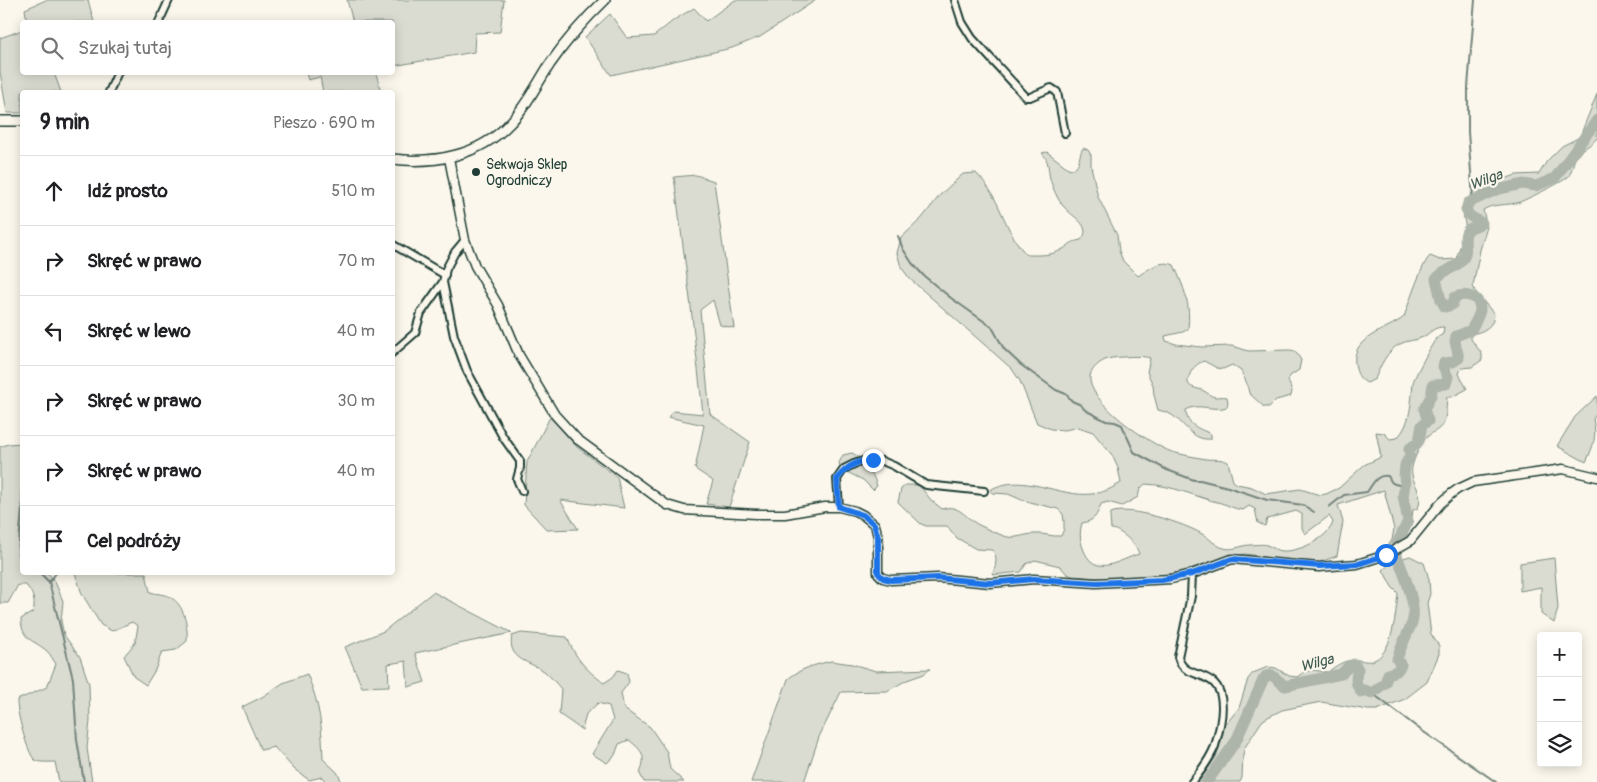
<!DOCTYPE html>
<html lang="pl">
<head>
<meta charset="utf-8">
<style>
	:root { --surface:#fff; --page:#f2f2f2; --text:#202124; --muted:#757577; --line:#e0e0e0 }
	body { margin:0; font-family:Pangolin,sans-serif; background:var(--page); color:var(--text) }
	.controls { position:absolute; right:15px; bottom:15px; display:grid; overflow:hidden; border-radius:5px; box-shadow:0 2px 12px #0003 }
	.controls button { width:45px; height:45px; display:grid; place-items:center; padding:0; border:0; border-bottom:1px solid var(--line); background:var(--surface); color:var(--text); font:25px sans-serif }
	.stop { position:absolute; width:15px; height:15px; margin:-11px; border:4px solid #1a73e8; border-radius:50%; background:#fff }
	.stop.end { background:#1a73e8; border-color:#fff; box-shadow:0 1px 5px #0008 }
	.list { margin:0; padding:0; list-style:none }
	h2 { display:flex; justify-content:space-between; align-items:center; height:65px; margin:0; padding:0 20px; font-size:21px }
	h2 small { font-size:16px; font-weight:400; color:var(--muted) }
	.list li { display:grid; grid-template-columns:32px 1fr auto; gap:15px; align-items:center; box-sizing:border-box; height:70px; padding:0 20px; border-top:1px solid var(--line) }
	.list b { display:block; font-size:19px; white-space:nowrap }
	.list em { font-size:16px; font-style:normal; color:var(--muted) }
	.icon { flex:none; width:28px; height:28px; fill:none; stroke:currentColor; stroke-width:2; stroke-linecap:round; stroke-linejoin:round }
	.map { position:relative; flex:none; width:1597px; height:782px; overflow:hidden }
	.search { position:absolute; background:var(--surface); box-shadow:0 2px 12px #0003; left:20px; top:20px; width:375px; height:55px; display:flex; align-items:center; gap:12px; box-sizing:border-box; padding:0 18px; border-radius:5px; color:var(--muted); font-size:19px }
	.panel { position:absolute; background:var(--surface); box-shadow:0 2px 12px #0003; left:20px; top:90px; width:375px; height:485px; border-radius:5px }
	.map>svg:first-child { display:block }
</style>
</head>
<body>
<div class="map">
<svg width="1597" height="782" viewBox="0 0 1597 782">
	<rect width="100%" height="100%" fill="#fbf7ec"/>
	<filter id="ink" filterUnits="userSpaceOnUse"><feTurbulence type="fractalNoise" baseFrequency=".02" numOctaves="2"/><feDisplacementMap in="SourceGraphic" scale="10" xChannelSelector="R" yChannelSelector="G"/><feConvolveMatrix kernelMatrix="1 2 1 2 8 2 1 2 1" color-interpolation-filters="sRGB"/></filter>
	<g filter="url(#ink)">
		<!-- green -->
		<path fill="#dbdcd1" stroke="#7d8c82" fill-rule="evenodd" d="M46,0h42l6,22h-67l-2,-13z
			M347,0h157l-4,32 -25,1 -1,19 -81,14 -1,-44h-39z
			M735,0h81l-56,37 -28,11 -121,27 -26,-38 25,-23 17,24 27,-2 20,-16 20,-12 12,13z
			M22,30v42l32,1 7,19h-39v21h-15l-7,-41v-34z
			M306,73h70l5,19h-58l-3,-15 -12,3z
			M1597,94v44c-6,8 -15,10 -20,18 -5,6 -4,15 -9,21 -7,6 -39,21 -48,25 -12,4 -27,1 -37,8l4,17 -7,23 -7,36 2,5 19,23c0,13 -11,18 -23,20v5l11,15v6l-10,7 -11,1 -2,6 8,15 -15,8h-5c-1,9 0,19 -4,27 -4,6 -10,8 -15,12 -7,7 -14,22 -16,31 -3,15 13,24 6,41l-5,2c-1,4 0,8 -1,12 -2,14 -16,24 -28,30l8,-12 2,-11 -10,-39 -46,15 5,17 -6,34 -20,7 -36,-1 -21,-6 -15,-2 -14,2 -55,17 -40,5 -10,2 -54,-4 -5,-2 -7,-8 -25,-6 -9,4 -5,8 -28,3c2,-9 6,-18 -1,-25l-16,-1 -19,-11 -10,-12h-21l-5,-2 -23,-22 3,-13 5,-4h13l12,15 11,9c17,-6 23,9 37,16 8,4 17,8 25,11 11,4 19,-2 30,-2 10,-1 18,3 27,2l3,-7v-7l-1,-8 -5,-5 -36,-9 -14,-6 -16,-1 -2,-3c31,-19 70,8 102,4 11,-1 20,-6 29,-11l-3,-15 -6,-13 -19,-23 -15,-5 -13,3 -14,-1 -14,-6 -17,-42 -8,-12 -102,-90 -9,-12 -4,-14 4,-15 21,-20 19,-24 22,-20 13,-1c25,23 27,58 51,82 13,0 25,1 36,-6 8,-5 7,-7 18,-9 13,-14 -10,-24 -17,-33 -7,-8 -11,-19 -14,-28 -2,-10 -1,-19 -8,-26l5,-1 21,16 5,1c8,-5 5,-13 10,-21l5,2 3,5v11l7,31 19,38 2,16 4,10 15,15c11,-7 23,-17 36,-11 10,23 17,38 14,64l-5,3 -18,4 1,5 10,3 25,3 32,-1 15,5 42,-1 5,1 6,9 -2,10 -9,6 -2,4 4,11 -1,5 -15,4 -7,7h-5l-15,-14 -2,-9 -6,-13 -9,-6 -9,4 -6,-1 -13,-7c-6,2 -12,7 -14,13 -7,15 6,13 14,17 4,2 6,5 11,6 5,0 7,-1 12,0l1,5 -1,5c-14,5 -28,-5 -41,3 0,15 12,18 25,24v5c-20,2 -26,-17 -41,-25 -3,-2 -8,-3 -12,-4l-4,-15 -1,-10 -6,-13 3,-14c-8,-3 -28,-1 -38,0 -9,1 -20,9 -22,18 -4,25 61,69 82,76 11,3 23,5 34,7 8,1 15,-1 22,3l5,19 4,3 15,3 14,7 34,-5 20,6 6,-1 13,-6 25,-23 17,-8 -5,-25 8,1 6,6 7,-1c14,-14 14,-36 16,-55 0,-4 20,-41 23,-44 2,-2 4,-3 7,-5l1,-7c-11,0 -12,5 -21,10 -7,4 -16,3 -23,7 -13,6 -20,23 -25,35l-8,4c-6,-3 -9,-7 -11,-14 -9,-32 31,-38 48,-52 4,-12 19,-56 26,-61l10,4 16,-1 10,-30 -4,-21 12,-18 42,-15 23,-1 8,-13 15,-15 14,-7 4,-3zM1145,484c28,1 50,13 76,19 7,2 13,6 22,7l6,-4 6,3 3,14 7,3 2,-7 29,-8 6,3v14l3,6 24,-18 4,6c-4,16 -34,30 -50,29 -6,0 -9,-3 -14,-5 -5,-3 -13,-1 -19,-1 -8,0 -18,6 -26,3 -9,-2 -14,-10 -22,-14 -16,-10 -74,-29 -91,-21l-1,4 1,12c9,0 26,16 28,25 -20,6 -42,23 -54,-1 -5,-11 -6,-19 -3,-30 13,-2 15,-8 19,-19l7,-2 14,4 16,-9 2,-8z
			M696,175l18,6 20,147 -14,-3 -7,-25 -13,10 10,104 40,28 -21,65 -23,-3 7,-23 -18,-12 9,-44 -36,-8 5,-6 30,3 -12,-107 -17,-130z
			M1597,396v17l-4,6c4,17 1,26 -7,43l-29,-16 18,-29z
			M550,417l27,30 40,30 7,31 -64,-8 18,29 -31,1 -23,-25 3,-43z
			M22,443v129l26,1 7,9 8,19 -2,20 3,14 16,22 9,27 1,37 -3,27 5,34h-33l-4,-20c-6,0 -15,1 -20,-2 -8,-7 -19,-50 -18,-60l30,-13 9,-23c-3,-4 -5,-9 -9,-13 -14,-12 -25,-10 -26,-32l12,-7c3,-11 0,-18 -7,-27h-8l-10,18h-8v-156l8,-3z
			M852,453c13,6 21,20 25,33l-4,4 -10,-10 -22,-11 -2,-6 4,-8z
			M1410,556l14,7 5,16 1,15 -3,9 4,31 8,12v8l-12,28 -22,17 -28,11h-9l-47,-8 -39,8 -14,7 -6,4 -17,26 -2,7 -1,24 -2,4h-41l17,-25 9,-32 14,-17 9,-29 5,-6 15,-6 8,1 13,8 8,1 7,-5 8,-2 16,2c7,-6 18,-13 28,-12 5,0 10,2 15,1 22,-4 25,-50 27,-68l-6,-6 -9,-17 10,-9z
			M1554,558l4,50 -4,15 -13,-9v-27l-21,4v-28z
			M75,573h71l4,19c6,2 15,2 20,5 15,8 18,29 17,44l-11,9 -14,2 -7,18 -9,15 -12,-8 -10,-21 11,-13 3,-17 -6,-4 -20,9 -11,-6 -19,-31z
			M433,592l79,41 -97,20 10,29 -17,5 -2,-26 -18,3 1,22 -27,1 -17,-40 39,-16z
			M521,633l46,4c8,21 19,33 37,46l9,-6 5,-7 9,3 2,9 -8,11 3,16 26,18 17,25 3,17 14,13h-40l-4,-8c6,-18 4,-22 -11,-34l-10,4 -4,11 -8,8 -15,-9 21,-34 -4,-14 -11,-3 -12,11 -4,16 -23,-16 2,-25c-5,-6 -11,-13 -17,-18 -16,-10 -37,-12 -32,-35z
			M831,661l21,3 24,7 54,-2 -6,5 -17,6 -20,11 -46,1 -22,45 -15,45h-53l37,-103c13,-11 27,-14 43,-18z
			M307,674c13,31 15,52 16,85l14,13 5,10h-16l-4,-5 -13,3 -15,-11 -20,-22 -13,3 -19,-43 20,-10 21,-14z"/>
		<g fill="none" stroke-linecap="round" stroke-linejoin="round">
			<!-- stream -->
			<path stroke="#74847b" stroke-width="2" d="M1473,199l-5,-67v-45l7,-87
				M898,236l5,13 9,14 12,13 27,22 41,29 12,22 17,16 35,25 10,4 6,7 9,4 4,5 21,11 9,1 7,3 12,27 33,18 27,10h6l28,7 39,13 36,5 11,7
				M1329,507l15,-12 23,-3c6,-8 9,-18 21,-16 4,6 1,7 11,9l5,7
				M22,509l-4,45 4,4
				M39,572l10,10 24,97 4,61 7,42
				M49,582l8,-10
				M1372,693l46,35 78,54"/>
			<!-- river -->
			<path stroke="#adb4aa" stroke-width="11" d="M1396,546l12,-25 -5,-25 2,-12 -1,-8 1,-11 5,-9 -1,-7 10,-8 3,-16 6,-4 -4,-12 7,-13 2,-11 13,-1 2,-7 -5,-10 1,-4 9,-1 6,-4 -4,-16 1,-6 15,-6c3,-6 8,-13 9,-20 1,-14 -15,-17 -25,-13l-3,8 -7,2 -4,-7 -5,-21c7,-9 19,-10 26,-19 8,-9 -1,-23 6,-30 4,-4 10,-4 14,-7l-12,-7 -4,-6 2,-7 28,-13 27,-6 13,2 19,-8 42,-58
				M1207,782l29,-41 27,-61 3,-4 6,-1 13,11 56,-12 8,-8 6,-2 3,5c-3,9 -3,15 3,23l4,-2 7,3 13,-10 3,-9 9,-3 4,-6 -4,-6c4,-13 10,-24 15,-36 6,-17 -9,-51 -15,-67"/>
			<defs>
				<path id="minor" d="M955,0l7,22 10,16 54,59h4l21,-9 6,4 8,41
					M159,22l10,-22
					M109,92l9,-20
					M465,240l-10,12 -9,17 -3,13 11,54 13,35 36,66 17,24v7l-3,11 5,12
					M392,244l53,31
					M392,353l23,-20 6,-20 22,-31
					M839,507l-2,-28 7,-10 10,-5 9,-3 10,-1 9,1 12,5 32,19 58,6
					M1192,574l-1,22 -13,61c5,19 23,14 36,26 14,13 6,46 1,63 -5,13 -14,25 -23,36"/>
				<path id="tertiary" d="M449,158l16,82 10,26 23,39 21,50 36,60 22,24 90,66 17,5 72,4h29l40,-7h14l16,4 8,4 12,10 3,12v36l5,5 8,2 47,-2 52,5 44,-4 62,4 75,-4 21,-5 40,-15 87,8 38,-3 29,-9 24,-14 30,-37 11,-10 7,-5 15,-7 90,-13 34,8"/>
				<path id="secondary" d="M0,121h22
					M392,159c42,5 87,-3 117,-35 17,-17 28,-40 41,-60 16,-23 35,-45 55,-64"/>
			</defs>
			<!-- minor casing -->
			<use href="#minor" stroke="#1f3d34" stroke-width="10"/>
			<!-- tertiary casing -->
			<use href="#tertiary" stroke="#1f3d34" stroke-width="11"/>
			<!-- secondary casing -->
			<use href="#secondary" stroke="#1f3d34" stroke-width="12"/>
			<!-- minor -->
			<use href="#minor" stroke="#fbf7ec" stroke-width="6"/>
			<!-- tertiary -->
			<use href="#tertiary" stroke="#fbf7ec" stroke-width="8"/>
			<!-- secondary -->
			<use href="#secondary" stroke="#fbf7ec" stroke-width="9"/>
		</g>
	</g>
	<g fill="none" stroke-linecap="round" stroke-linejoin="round" filter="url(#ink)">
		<!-- route -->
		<path stroke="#1a73e8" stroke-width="6" d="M873,460c-16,0 -27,7 -36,19l2,28 24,8 11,9 4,13v36l5,5 8,2 47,-2 52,5 44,-4 62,4 66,-3 30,-6 40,-15 87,7 39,-2 28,-9"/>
	</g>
	<!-- markers -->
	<circle fill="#1f3d34" stroke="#fbf7ec" stroke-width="2" cx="476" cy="172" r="5"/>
	<g text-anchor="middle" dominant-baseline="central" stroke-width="4.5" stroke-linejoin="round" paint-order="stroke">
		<!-- poi labels -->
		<g font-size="14" fill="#1f3d34" stroke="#fbf7ec" text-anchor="start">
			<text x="486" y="164">Sekwoja Sklep<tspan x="486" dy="16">Ogrodniczy</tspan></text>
		</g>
		<!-- water labels -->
		<g font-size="15" font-style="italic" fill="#425b52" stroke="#fbf7ec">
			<text transform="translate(1486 180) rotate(-20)">Wilga</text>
			<text transform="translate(1317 663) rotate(-14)">Wilga</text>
		</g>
	</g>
</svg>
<div class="controls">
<button>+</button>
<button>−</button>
<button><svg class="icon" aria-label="layers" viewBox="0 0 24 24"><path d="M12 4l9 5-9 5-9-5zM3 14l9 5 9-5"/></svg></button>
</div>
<div class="stop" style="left:1386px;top:555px"></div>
<div class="stop end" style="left:873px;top:460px"></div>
<div class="search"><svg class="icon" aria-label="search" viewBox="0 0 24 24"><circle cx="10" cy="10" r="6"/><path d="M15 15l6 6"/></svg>Szukaj tutaj</div>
<section class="panel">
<h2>9 min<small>Pieszo · 690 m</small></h2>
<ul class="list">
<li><svg class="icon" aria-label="ahead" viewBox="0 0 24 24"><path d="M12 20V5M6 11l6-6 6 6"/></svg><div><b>Idź prosto</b></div><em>510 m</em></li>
<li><svg class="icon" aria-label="right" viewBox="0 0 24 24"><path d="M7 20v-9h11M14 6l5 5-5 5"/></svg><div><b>Skręć w prawo</b></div><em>70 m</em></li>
<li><svg class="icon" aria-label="left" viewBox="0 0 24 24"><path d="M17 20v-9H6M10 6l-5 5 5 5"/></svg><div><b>Skręć w lewo</b></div><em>40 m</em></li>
<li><svg class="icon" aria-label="right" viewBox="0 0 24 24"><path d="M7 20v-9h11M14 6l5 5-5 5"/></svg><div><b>Skręć w prawo</b></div><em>30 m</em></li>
<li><svg class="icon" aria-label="right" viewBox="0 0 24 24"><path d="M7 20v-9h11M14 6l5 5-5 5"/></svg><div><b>Skręć w prawo</b></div><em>40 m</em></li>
<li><svg class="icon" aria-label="arrive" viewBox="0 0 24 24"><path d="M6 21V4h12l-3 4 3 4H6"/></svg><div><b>Cel podróży</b></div></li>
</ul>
</section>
</div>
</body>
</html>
